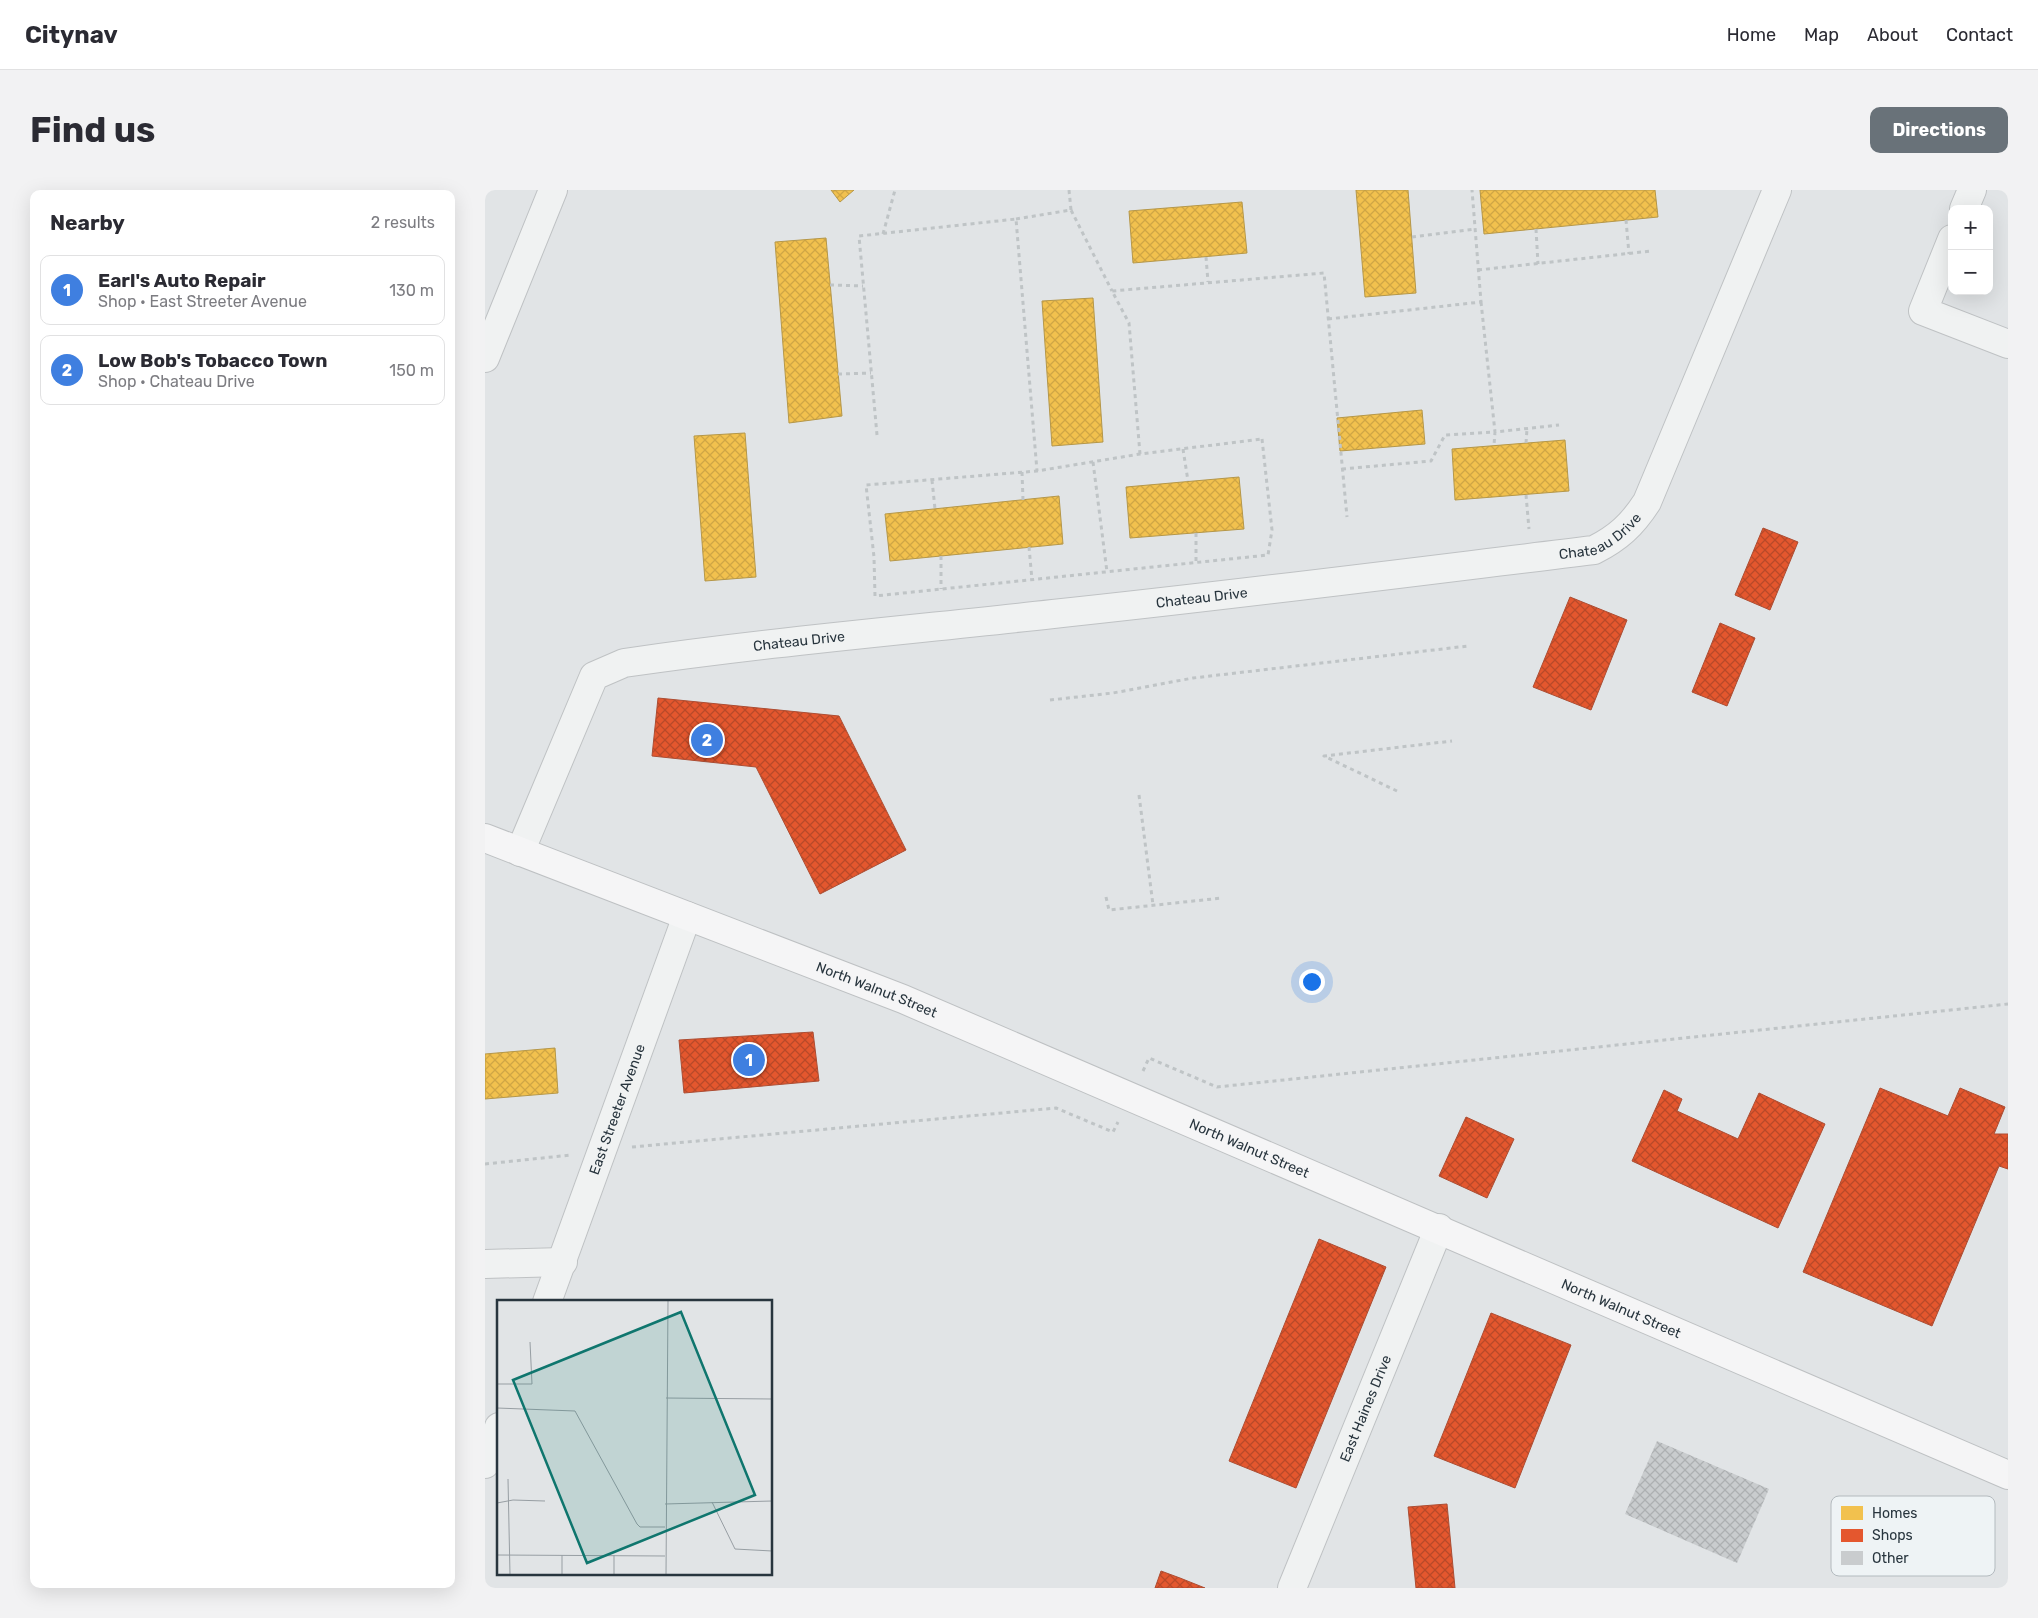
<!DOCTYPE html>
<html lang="en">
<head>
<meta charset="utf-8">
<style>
	:root { --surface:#fff; --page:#f2f2f3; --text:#2b2b33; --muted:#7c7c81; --line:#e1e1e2; --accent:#697279 }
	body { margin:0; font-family:Rubik,sans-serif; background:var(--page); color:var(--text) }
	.controls { position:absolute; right:15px; top:15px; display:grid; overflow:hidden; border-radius:10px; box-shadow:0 5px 20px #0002 }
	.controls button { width:45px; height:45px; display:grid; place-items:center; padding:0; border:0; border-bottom:1px solid var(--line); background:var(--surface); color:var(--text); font:25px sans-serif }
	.you { position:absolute; left:826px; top:791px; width:18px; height:18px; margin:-12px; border:4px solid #fff; border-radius:50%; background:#1a73e8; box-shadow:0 0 0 8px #1a73e833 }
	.badge { display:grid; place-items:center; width:32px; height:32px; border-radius:50%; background:var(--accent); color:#fff; font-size:16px; font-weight:700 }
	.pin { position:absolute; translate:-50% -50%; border:2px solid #fff; box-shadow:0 1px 5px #0006 }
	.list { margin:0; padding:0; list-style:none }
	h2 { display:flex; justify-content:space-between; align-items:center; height:65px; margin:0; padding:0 20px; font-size:21px }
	h2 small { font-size:16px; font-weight:400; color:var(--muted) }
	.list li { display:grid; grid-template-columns:32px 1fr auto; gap:15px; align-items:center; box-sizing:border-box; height:70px; margin:0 10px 10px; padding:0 10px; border:1px solid var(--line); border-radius:10px }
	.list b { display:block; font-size:19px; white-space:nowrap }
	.list p { margin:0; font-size:16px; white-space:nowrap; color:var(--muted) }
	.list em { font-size:16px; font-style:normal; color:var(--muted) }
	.map { position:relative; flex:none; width:1523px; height:1398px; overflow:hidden; border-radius:10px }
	header { display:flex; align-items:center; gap:30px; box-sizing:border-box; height:70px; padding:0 25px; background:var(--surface); border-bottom:1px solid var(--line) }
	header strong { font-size:24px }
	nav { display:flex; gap:28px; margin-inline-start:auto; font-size:18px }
	.intro { display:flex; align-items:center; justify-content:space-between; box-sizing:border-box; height:120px; padding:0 30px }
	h1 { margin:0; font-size:35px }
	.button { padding:12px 22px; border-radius:10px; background:var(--accent); color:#fff; font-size:18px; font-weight:700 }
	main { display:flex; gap:30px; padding:0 30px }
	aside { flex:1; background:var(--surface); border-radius:10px; box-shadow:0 5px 20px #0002 }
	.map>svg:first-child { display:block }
</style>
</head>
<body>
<header>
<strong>Citynav</strong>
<nav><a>Home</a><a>Map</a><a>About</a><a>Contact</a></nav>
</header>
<div class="intro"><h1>Find us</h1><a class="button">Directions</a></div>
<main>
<aside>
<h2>Nearby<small>2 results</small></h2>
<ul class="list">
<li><span class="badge" style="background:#3f7fe0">1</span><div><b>Earl's Auto Repair</b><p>Shop · East Streeter Avenue</p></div><em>130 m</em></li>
<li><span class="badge" style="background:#3f7fe0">2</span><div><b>Low Bob's Tobacco Town</b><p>Shop · Chateau Drive</p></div><em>150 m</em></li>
</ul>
</aside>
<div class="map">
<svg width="1523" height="1398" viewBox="0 0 1523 1398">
	<defs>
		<pattern id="homes-cross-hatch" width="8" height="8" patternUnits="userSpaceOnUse" patternTransform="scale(1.25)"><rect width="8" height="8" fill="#f2c14e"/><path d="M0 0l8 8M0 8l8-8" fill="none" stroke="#d0a645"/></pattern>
		<pattern id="shops-cross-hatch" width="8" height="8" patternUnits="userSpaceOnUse" patternTransform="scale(1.25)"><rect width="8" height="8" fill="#e4572e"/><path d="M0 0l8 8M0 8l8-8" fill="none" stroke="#b94929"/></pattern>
		<pattern id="building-cross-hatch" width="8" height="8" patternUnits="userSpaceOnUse" patternTransform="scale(1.25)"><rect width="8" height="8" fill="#c9ccce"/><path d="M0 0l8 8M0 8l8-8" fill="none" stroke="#adb0b2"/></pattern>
	</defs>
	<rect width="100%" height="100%" fill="#e1e4e6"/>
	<!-- homes -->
	<path fill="url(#homes-cross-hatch)" stroke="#b59749" d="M346,0h23l-14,12z
		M871,0h52l8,103 -51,4z
		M995,0h175l3,27 -174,17z
		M757,12l5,51 -114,10 -4,-52z
		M341,48l16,178 -53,7 -14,-181z
		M608,108l10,144 -51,4 -10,-145z
		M937,220l3,34 -85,7 -3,-33z
		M260,243l11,144 -51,4 -11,-145z
		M1080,250l4,51 -114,9 -3,-51z
		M754,287l5,52 -114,9 -4,-51z
		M574,306l4,48 -173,17 -5,-47z
		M70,858l3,45 -73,6v-45z"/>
	<!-- shops -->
	<path fill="url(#shops-cross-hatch)" stroke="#ac4d33" d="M1278,338l35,14 -28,68 -35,-15z
		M1085,407l57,23 -36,90 -58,-23z
		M1235,433l35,15 -28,68 -35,-14z
		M173,508l181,18 67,134 -86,44 -64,-127 -104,-11z
		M328,842l6,49 -135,12 -5,-53z
		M1395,898l68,28 12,-28 45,19 -11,27h14v35l-9,-3 -67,160 -129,-54z
		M1179,900l18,9 -5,12 61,28 21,-46 66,31 -47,104 -146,-67z
		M981,927l48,22 -27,59 -48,-22z
		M834,1049l67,28 -90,221 -67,-27z
		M1006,1123l80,32 -56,143 -81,-32z
		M962,1314l8,84h-39l-8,-81z
		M676,1381l19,7 25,10h-50z"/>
	<!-- building -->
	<path fill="url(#building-cross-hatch)" d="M1172,1251l112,48 -32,74 -112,-49z"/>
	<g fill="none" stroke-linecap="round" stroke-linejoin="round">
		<defs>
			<g id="minor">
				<path d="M1479,19l8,-19"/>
				<path d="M1467,49l-29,72 85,33"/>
				<path d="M0,168l68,-168"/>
				<path id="s1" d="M35,662l74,-176 30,-13c143,-21 286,-33 429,-49 181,-19 360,-42 541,-64 24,-12 38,-25 53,-48l130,-312"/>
				<path d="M0,1074l78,-2"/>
				<path id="s2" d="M62,1112l140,-386"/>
				<path d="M0,1274l14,-37"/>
				<path id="s3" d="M807,1398l147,-360"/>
			</g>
			<g id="major">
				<path id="s4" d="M0,648l418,161 1105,476"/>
			</g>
		</defs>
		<!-- minor casing -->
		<use href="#minor" stroke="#bfc2c4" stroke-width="30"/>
		<!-- major casing -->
		<use href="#major" stroke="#bec1c3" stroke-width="30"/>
		<!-- path -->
		<path stroke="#bfc4c6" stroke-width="3" stroke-dasharray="4 4" stroke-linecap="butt" d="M584,0l2,20
			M531,29l55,-9 41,81
			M1141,30l3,34
			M1051,39l2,35
			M398,44l12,-44
			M927,47l63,-8
			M721,67l2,25
			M993,80l173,-19
			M345,95l33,1
			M996,112l14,130 64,-7
			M843,129l153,-17 -9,-112
			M353,184l33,-1
			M392,245l-18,-199 157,-17 21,252
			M777,249l10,91 -4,25 -393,41 -1,-39 -8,-72 171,-14 103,-17z
			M1041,253l1,-14
			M698,259l5,32
			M655,264l-11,-131 -17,-32 212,-18 23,244
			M608,272l14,110
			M857,279l89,-8 14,-26 50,-3 -1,13
			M537,282l1,28
			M447,290l3,29
			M1041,305l3,34
			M711,343v30
			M544,357l3,33
			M456,366v33
			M565,510l63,-7 80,-15 275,-32
			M912,601l-73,-35 128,-15
			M654,605l14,110
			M621,707l3,13 113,-12
			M658,881l6,-13 68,29 791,-83
			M147,957l424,-39 57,24 5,-10
			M0,974l86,-9"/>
		<!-- minor -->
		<use href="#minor" stroke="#f0f2f2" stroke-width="28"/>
		<!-- major -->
		<use href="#major" stroke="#f5f5f6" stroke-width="28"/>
	</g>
	<g text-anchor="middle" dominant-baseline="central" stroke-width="5" stroke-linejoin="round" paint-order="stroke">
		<!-- street labels -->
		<g font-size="14" fill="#28353e" stroke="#eef3f5">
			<text stroke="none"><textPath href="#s1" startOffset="1211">Chateau Drive</textPath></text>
			<text stroke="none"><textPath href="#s1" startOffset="805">Chateau Drive</textPath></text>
			<text stroke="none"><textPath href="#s1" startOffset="400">Chateau Drive</textPath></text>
			<text stroke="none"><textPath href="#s4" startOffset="420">North Walnut Street</textPath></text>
			<text stroke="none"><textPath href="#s2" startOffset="205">East Streeter Avenue</textPath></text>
			<text stroke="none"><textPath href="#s4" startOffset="825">North Walnut Street</textPath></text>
			<text stroke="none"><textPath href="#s4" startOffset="1230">North Walnut Street</textPath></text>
			<text stroke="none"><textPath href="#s3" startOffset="194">East Haines Drive</textPath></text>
		</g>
	</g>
	<!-- overview -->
	<g transform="translate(12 1110)">
		<rect width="275" height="275" fill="#e1e4e6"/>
		<path fill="none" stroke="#979ea3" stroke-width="1" d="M0,84h35l-2,-42M169,98l106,1M0,108l78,3 62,113 3,3h25M11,179l2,96M215,202l23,47 37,2M0,203l16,-3 32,1M168,204l107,-3M0,255l168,1M117,255v20M65,275v-20M169,275l2,-275"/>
		<path fill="#0f766e" fill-opacity="0.15" stroke="#0f766e" stroke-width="2.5" d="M184,12l74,183 -168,68 -74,-183z"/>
		<rect width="275" height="275" fill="none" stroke="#28353e" stroke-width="2.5"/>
	</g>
	<!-- legend -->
	<rect x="1346" y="1306" width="164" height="80" rx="8" fill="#eef3f5" stroke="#b3babe" stroke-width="1"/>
	<rect x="1356" y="1316" width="22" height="14" fill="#f2c14e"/>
	<rect x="1356" y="1339" width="22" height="13" fill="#e4572e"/>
	<rect x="1356" y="1361" width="22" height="14" fill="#c9ccce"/>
	<g font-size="14" fill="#28353e">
		<text x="1387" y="1328">Homes</text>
		<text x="1387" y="1350">Shops</text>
		<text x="1387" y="1373">Other</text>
	</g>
</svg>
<div class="controls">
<button>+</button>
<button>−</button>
</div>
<div class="you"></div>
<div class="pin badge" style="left:264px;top:870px;background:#3f7fe0">1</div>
<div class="pin badge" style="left:222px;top:550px;background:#3f7fe0">2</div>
</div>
</main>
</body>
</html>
